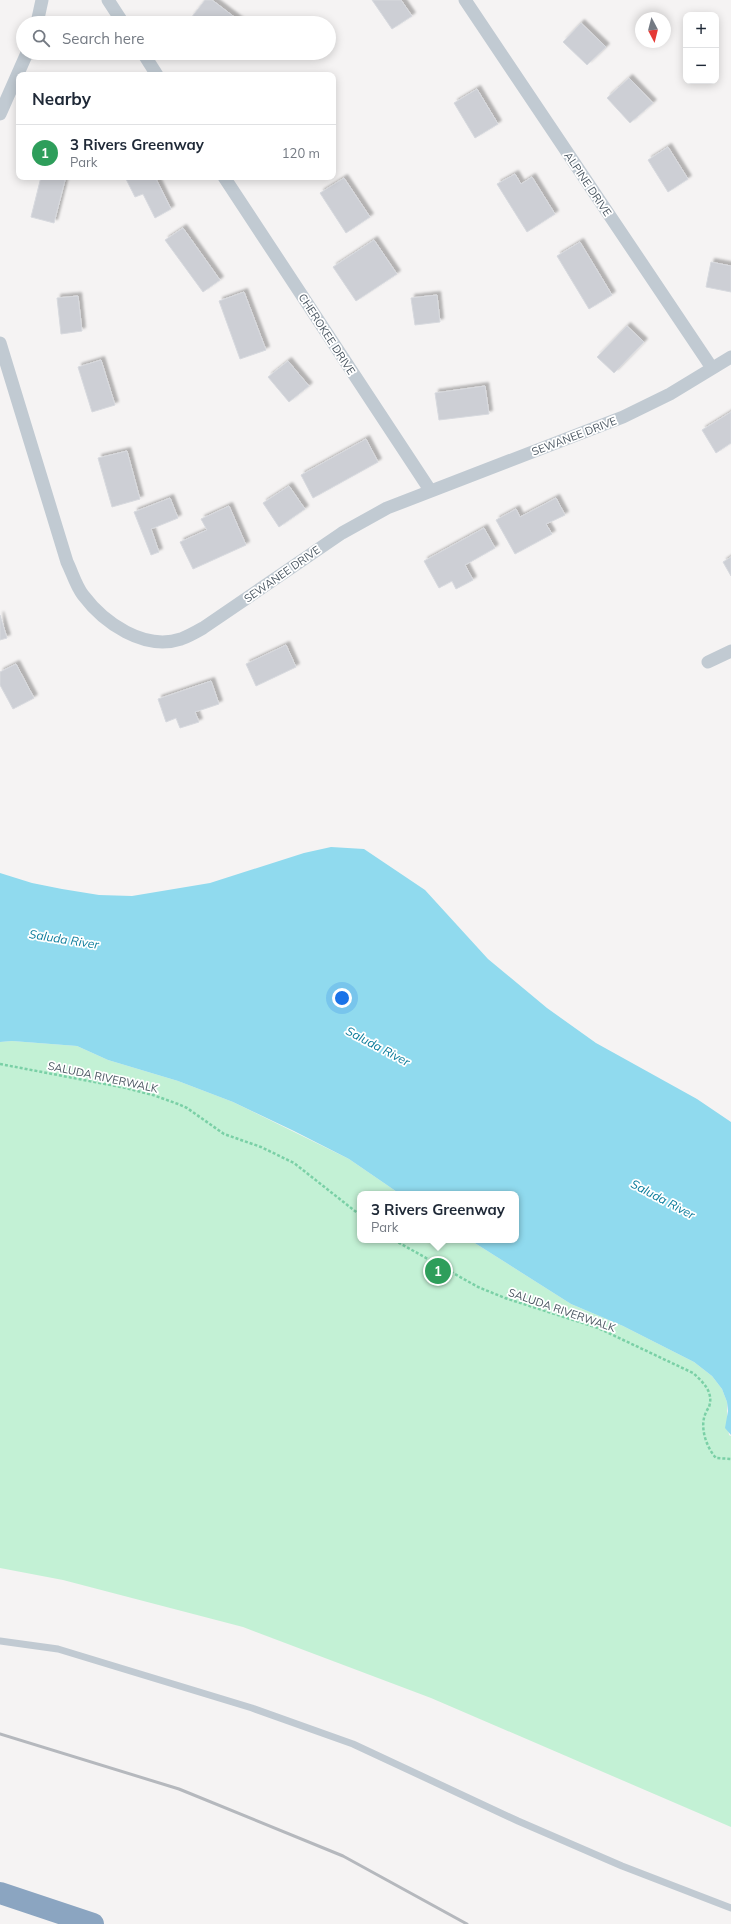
<!DOCTYPE html>
<html lang="en">
<head>
<meta charset="utf-8">
<style>
	:root { --surface:#fff; --page:#f2f2f3; --text:#1f2937; --muted:#747a83; --line:#e0e1e3; --accent:#0f766e }
	body { margin:0; font-family:Mulish,sans-serif; background:var(--page); color:var(--text) }
	.controls { position:absolute; right:12px; top:12px; display:grid; overflow:hidden; border-radius:8px; box-shadow:0 2px 10px #0003 }
	.controls button { width:36px; height:36px; display:grid; place-items:center; padding:0; border:0; border-bottom:1px solid var(--line); background:var(--surface); color:var(--text); font:20px sans-serif }
	.compass { position:absolute; left:635px; top:12px; width:36px; height:36px; border-radius:50%; background:var(--surface); box-shadow:0 2px 10px #0003; rotate:173deg }
	.you { position:absolute; left:342px; top:998px; width:14px; height:14px; margin:-10px; border:3px solid #fff; border-radius:50%; background:#1a73e8; box-shadow:0 0 0 6px #1a73e833 }
	.badge { display:grid; place-items:center; width:26px; height:26px; border-radius:50%; background:var(--accent); color:#fff; font-size:13px; font-weight:700 }
	.pin { position:absolute; translate:-50% -50%; border:2px solid #fff; box-shadow:0 1px 4px #0006 }
	.popup { position:absolute; left:357px; top:1191px; width:162px; height:52px; box-sizing:border-box; display:grid; place-content:center; border-radius:8px; background:var(--surface); filter:drop-shadow(0 1px 3px #0005); font-size:13px; white-space:nowrap; color:var(--muted) }
	.popup b { font-size:15px; color:var(--text) }
	.popup::after { content:''; position:absolute; left:50%; top:100%; margin-left:-8px; border:8px solid transparent; border-top-color:var(--surface) }
	.list { margin:0; padding:0; list-style:none }
	h2 { display:flex; justify-content:space-between; align-items:center; height:52px; margin:0; padding:0 16px; font-size:17px }
	h2 small { font-size:13px; font-weight:400; color:var(--muted) }
	.list li { display:grid; grid-template-columns:26px 1fr auto; gap:12px; align-items:center; box-sizing:border-box; height:56px; padding:0 16px; border-top:1px solid var(--line) }
	.list b { display:block; font-size:15px; white-space:nowrap }
	.list p { margin:0; font-size:13px; white-space:nowrap; color:var(--muted) }
	.list em { font-size:13px; font-style:normal; color:var(--muted) }
	.icon { flex:none; width:22px; height:22px; fill:none; stroke:currentColor; stroke-width:2; stroke-linecap:round; stroke-linejoin:round }
	.map { position:relative; flex:none; width:731px; height:1924px; overflow:hidden }
	.search { position:absolute; background:var(--surface); box-shadow:0 2px 10px #0003; left:16px; top:16px; width:320px; height:44px; display:flex; align-items:center; gap:10px; box-sizing:border-box; padding:0 14px; border-radius:22px; color:var(--muted); font-size:15px }
	.panel { position:absolute; background:var(--surface); box-shadow:0 2px 10px #0003; left:16px; top:72px; width:320px; height:108px; border-radius:8px }
	.map>svg:first-child { display:block }
</style>
</head>
<body>
<div class="map">
<svg width="731" height="1924" viewBox="0 0 731 1924">
	<defs>
		<filter id="shadow"><feDropShadow dx="3.5" dy="-3.5" stdDeviation="1" flood-color="#0004"/></filter>
	</defs>
	<rect width="100%" height="100%" fill="#f5f3f3"/>
	<!-- green -->
	<path fill="#c3f1d5" d="M12,1041l65,5 31,14 70,21 55,21 116,57 51,35h-40v46h110l101,64 52,22 71,36 18,14 10,13 5,13v18l2,15 2,1v391l-300,-129 -188,-71 -180,-47 -63,-12v-526z"/>
	<!-- water -->
	<path fill="#90daee" d="M331,847l33,2 61,41 63,69 59,49 49,35 101,56 34,23v313l-6,-7 3,-17 -1,-9 -5,-13 -10,-13 -18,-14 -71,-36 -52,-22 -101,-64h46v-46h-116l-51,-35 -55,-28 -61,-29 -55,-21 -70,-21 -31,-14 -65,-5 -12,1v-169l32,10 30,6 37,6 33,1 78,-13 94,-30z"/>
	<!-- building -->
	<path fill="#cdcfd5" stroke="#d7d9de" filter="url(#shadow)" d="M205,0h7l29,22 -42,1 -8,-5z
		M372,0h29l11,16 -20,13z
		M581,23l25,24 -19,18 -24,-23z
		M629,78l24,25 -23,20 -23,-25z
		M477,89l21,35 -23,14 -21,-35z
		M668,147l20,32 -20,13 -20,-32z
		M515,174l6,10 11,-7 23,37 -28,18 -30,-48z
		M41,177h11l13,3 -11,43 -23,-6z
		M125,177h30l16,32 -16,9 -12,-24 -8,3z
		M344,178l26,39 -24,16 -26,-40z
		M183,228l37,52 -17,12 -38,-52z
		M374,240l23,34 -41,27 -23,-34z
		M580,242l32,53 -23,14 -32,-53z
		M711,262l20,4v26l-25,-5z
		M244,292l22,58 -26,9 -21,-58z
		M437,295l3,27 -25,3 -4,-27z
		M78,296l4,35 -21,3 -4,-36z
		M627,326l17,16 -30,31 -17,-16z
		M101,360l14,45 -23,7 -14,-45z
		M288,361l21,25 -20,16 -21,-25z
		M485,386l4,28 -50,6 -4,-27z
		M731,412v31l-15,10 -14,-23z
		M366,439l12,23 -65,36 -12,-23z
		M127,451l13,48 -28,8 -14,-49z
		M289,486l16,23 -26,18 -16,-24z
		M170,498l8,20 -27,11 8,23 -8,3 -17,-43z
		M556,498l9,17 -19,9 6,10 -37,20 -19,-34 20,-11 4,8z
		M229,506l17,39 -53,24 -13,-27 27,-12 -6,-11z
		M484,528l11,20 -30,17 8,15 -17,9 -4,-8 -13,7 -15,-27z
		M731,557v19l-8,-14z
		M0,615l7,23 -7,2z
		M286,645l10,22 -40,19 -10,-22z
		M16,664l18,34 -21,11 -13,-24v-13z
		M211,681l8,23 -24,8 4,10 -19,6 -4,-10 -10,4 -8,-23z"/>
	<g fill="none" stroke-linecap="round" stroke-linejoin="round">
		<!-- path -->
		<path stroke="#7ad0a6" stroke-width="2.5" stroke-dasharray="3 2" stroke-linecap="butt" d="M0,1064l126,24 27,7 25,9 9,4 37,26 37,13 33,16 66,52
			M394,1240l84,47 27,11 93,30 95,45c10,9 21,19 16,34 -2,3 -4,7 -5,11 -3,13 3,30 12,40l15,1"/>
		<!-- lane -->
		<path stroke="#c1cad2" stroke-width="7" d="M0,1641l58,8 194,59 101,36 165,77 104,45 109,42"/>
		<!-- street -->
		<path stroke="#c1cad2" stroke-width="13" d="M108,0l15,23
			M465,0l247,368
			M37,23l5,-23
			M143,53l14,22
			M0,114l27,-61
			M224,177l206,313
			M0,343l67,219c5,10 9,24 16,33 21,28 61,56 98,44 8,-3 15,-7 22,-11l139,-95 45,-25 236,-91 47,-23 61,-37
			M708,662l23,-11"/>
		<!-- highway -->
		<path stroke="#8ba5c1" stroke-width="22" d="M0,1893l93,31"/>
		<!-- rail -->
		<path stroke="#b5b8bd" stroke-width="3" d="M0,1734l179,55 164,67 124,68"/>
	</g>
	<g text-anchor="middle" dominant-baseline="central" stroke-width="3.5" stroke-linejoin="round" paint-order="stroke">
		<!-- street labels -->
		<g font-size="11" fill="#4a5661" stroke="#fff">
			<text transform="translate(588 184) rotate(56)">ALPINE DRIVE</text>
			<text transform="translate(327 334) rotate(57)">CHEROKEE DRIVE</text>
			<text transform="translate(574 436) rotate(-21)">SEWANEE DRIVE</text>
			<text transform="translate(282 574) rotate(-35)">SEWANEE DRIVE</text>
			<text transform="translate(103 1077) rotate(12)">SALUDA RIVERWALK</text>
			<text transform="translate(562 1310) rotate(19)">SALUDA RIVERWALK</text>
		</g>
		<!-- water labels -->
		<g font-size="12" font-style="italic" fill="#0c7c9b" stroke="#fff">
			<text transform="translate(64 939) rotate(9)">Saluda River</text>
			<text transform="translate(378 1046) rotate(28)">Saluda River</text>
			<text transform="translate(663 1199) rotate(28)">Saluda River</text>
		</g>
	</g>
</svg>
<div class="controls">
<button>+</button>
<button>−</button>
</div>
<svg class="compass" viewBox="-18 -18 36 36"><path d="M0-13l5 13h-10z" fill="#e53935"/><path d="M0 13l5-13h-10z" fill="#747a83"/></svg>
<div class="you"></div>
<div class="pin badge" style="left:438px;top:1271px;background:#2e9e5b">1</div>
<div class="popup"><b>3 Rivers Greenway</b>Park</div>
<div class="search"><svg class="icon" aria-label="search" viewBox="0 0 24 24"><circle cx="10" cy="10" r="6"/><path d="M15 15l6 6"/></svg>Search here</div>
<section class="panel">
<h2>Nearby<small></small></h2>
<ul class="list">
<li><span class="badge" style="background:#2e9e5b">1</span><div><b>3 Rivers Greenway</b><p>Park</p></div><em>120 m</em></li>
</ul>
</section>
</div>
</body>
</html>
